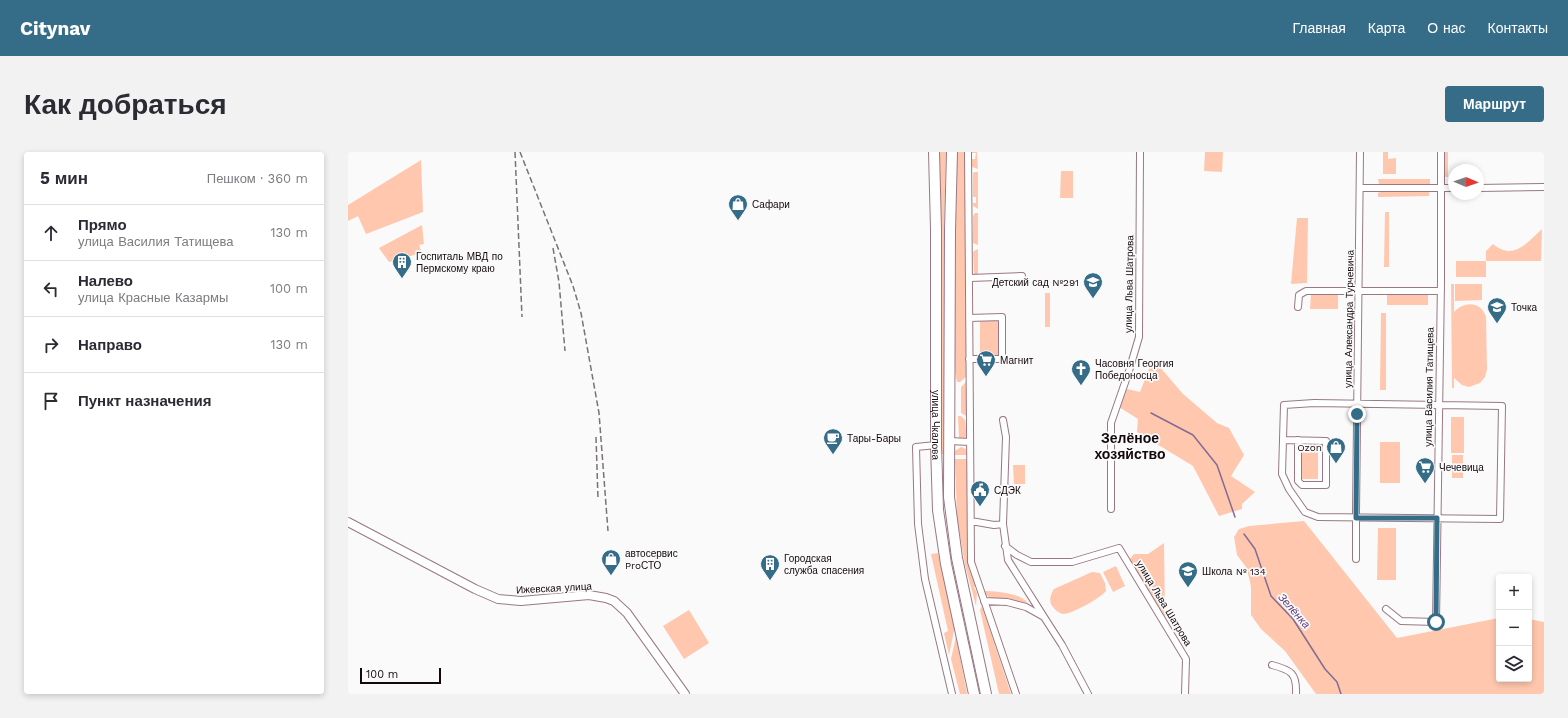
<!DOCTYPE html>
<html lang="ru">
<head>
<meta charset="utf-8">
<style>
	:root { --surface:#fff; --page:#f2f2f3; --text:#2b2b33; --muted:#7c7c81; --line:#e1e1e2; --accent:#356c87 }
	body { margin:0; font-family:"Work Sans",sans-serif; background:var(--page); color:var(--text) }
	.controls { position:absolute; right:12px; bottom:12px; display:grid; overflow:hidden; border-radius:4px; box-shadow:0 2px 6px #0003 }
	.controls button { width:36px; height:36px; display:grid; place-items:center; padding:0; border:0; border-bottom:1px solid var(--line); background:var(--surface); color:var(--text); font:20px sans-serif }
	.compass { position:absolute; left:1100px; top:12px; width:36px; height:36px; border-radius:50%; background:var(--surface); box-shadow:0 2px 6px #0003; rotate:92deg }
	.scale { position:absolute; left:12px; bottom:10px; width:81px; box-sizing:border-box; padding-left:4px; border:2px solid #13080c; border-top:0; font-size:11px; line-height:14px; white-space:nowrap; color:#13080c; -webkit-text-stroke:3px #fafafa; paint-order:stroke }
	.stop { position:absolute; width:12px; height:12px; margin:-9px; border:3px solid #356c87; border-radius:50%; background:#fff }
	.stop.end { background:#356c87; border-color:#fff; box-shadow:0 1px 4px #0008 }
	.list { margin:0; padding:0; list-style:none }
	h2 { display:flex; justify-content:space-between; align-items:center; height:52px; margin:0; padding:0 16px; font-size:17px }
	h2 small { font-size:13px; font-weight:400; color:var(--muted) }
	.list li { display:grid; grid-template-columns:26px 1fr auto; gap:12px; align-items:center; box-sizing:border-box; height:56px; padding:0 16px; border-top:1px solid var(--line) }
	.list b { display:block; font-size:15px; white-space:nowrap }
	.list p { margin:0; font-size:13px; white-space:nowrap; color:var(--muted) }
	.list em { font-size:13px; font-style:normal; color:var(--muted) }
	.icon { flex:none; width:22px; height:22px; fill:none; stroke:currentColor; stroke-width:2; stroke-linecap:round; stroke-linejoin:round }
	.map { position:relative; flex:none; width:1196px; height:542px; overflow:hidden; border-radius:4px }
	header { display:flex; align-items:center; gap:24px; box-sizing:border-box; height:56px; padding:0 20px; background:var(--accent); color:#fff }
	header strong { font-size:19px }
	nav { display:flex; gap:22px; margin-inline-start:auto; font-size:14px }
	.intro { display:flex; align-items:center; justify-content:space-between; box-sizing:border-box; height:96px; padding:0 24px }
	h1 { margin:0; font-size:28px }
	.button { padding:10px 18px; border-radius:4px; background:var(--accent); color:#fff; font-size:14px; font-weight:700 }
	main { display:flex; gap:24px; padding:0 24px }
	aside { flex:1; background:var(--surface); border-radius:4px; box-shadow:0 2px 6px #0003 }
	.map>svg:first-child { display:block }
</style>
</head>
<body>
<header>
<strong>Citynav</strong>
<nav><a>Главная</a><a>Карта</a><a>О нас</a><a>Контакты</a></nav>
</header>
<div class="intro"><h1>Как добраться</h1><a class="button">Маршрут</a></div>
<main>
<aside>
<h2>5 мин<small>Пешком · 360 m</small></h2>
<ul class="list">
<li><svg class="icon" aria-label="ahead" viewBox="0 0 24 24"><path d="M12 20V5M6 11l6-6 6 6"/></svg><div><b>Прямо</b><p>улица Василия Татищева</p></div><em>130 m</em></li>
<li><svg class="icon" aria-label="left" viewBox="0 0 24 24"><path d="M17 20v-9H6M10 6l-5 5 5 5"/></svg><div><b>Налево</b><p>улица Красные Казармы</p></div><em>100 m</em></li>
<li><svg class="icon" aria-label="right" viewBox="0 0 24 24"><path d="M7 20v-9h11M14 6l5 5-5 5"/></svg><div><b>Направо</b></div><em>130 m</em></li>
<li><svg class="icon" aria-label="arrive" viewBox="0 0 24 24"><path d="M6 21V4h12l-3 4 3 4H6"/></svg><div><b>Пункт назначения</b></div></li>
</ul>
</aside>
<div class="map">
<svg width="1196" height="542" viewBox="0 0 1196 542">
	<rect width="100%" height="100%" fill="#fafafa"/>
	<!-- green -->
	<path fill="#ffc7ad" d="M591,0h7l-2,78v224h-3v-225z
		M609,0h9l2,208h-2v17l-6,5h-3l-3,-16 1,-136z
		M624,0h5l1,17 -6,-2v-8h3l1,-6h-4z
		M857,0h18l-1,20 -18,-1z
		M1035,0h5v7l8,-1v16h-13z
		M1096,0h4v25h-4z
		M73,8l2,52 -57,22 -8,-18 -10,5v-16z
		M713,19h12v27h-13z
		M627,20h3v37l-5,-3v-3h3v-6h-3v-24z
		M1030,27h52v6h-48l-3,-1z
		M1081,38v6l-51,1v-4l4,-2z
		M1037,60h4v55h-5z
		M627,61h3v32l-5,-2v-27z
		M949,66h11l-1,65 -16,1z
		M74,73l2,19 -5,1 2,6 -7,4 -25,7 -10,-14z
		M1194,77l-1,32h-55v16h-30v-16h30v-10l7,-7c20,17 34,-1 49,-15z
		M630,97v27l-4,-2 -1,-21 1,-2z
		M1103,132h3v28c10,-11 27,-11 32,5l1,52 -2,8 -5,6 -11,4 -7,-2 -8,-7v10h-2z
		M1107,132h27v16l-27,1z
		M697,141h5v34h-5z
		M963,143h27v14h-28z
		M1039,143h41v10h-41z
		M1033,161h5v77h-6z
		M632,167h20v38h-20z
		M805,207l30,35 34,29 12,5 15,27 -13,21 24,16 -13,12v5l-23,7 -26,-50 -56,-34 1,-13 -19,-12 8,-18 13,3z
		M620,228v37l-7,-4v-26z
		M610,264h3l4,4 1,9 2,1 -1,6 -3,3 -5,-1z
		M1103,265h13v36h-13z
		M1032,290h20v41h-20z
		M954,292h16v35h-16z
		M613,295l5,2 2,6h-14l1,-4z
		M1104,303h11v23h-11z
		M607,307h13v96l8,30 -2,2 3,6 -1,13 -11,-41 -8,-47z
		M665,313h12v19h-11z
		M956,369l93,117 102,-20v61h30v-60l15,3v72h-228l-31,-43 -24,-22 -10,-14v-27l-1,-7 -4,-14 -9,-12 -3,-18 5,-8 10,-3z
		M1030,376h18v52h-19z
		M816,391l1,74 -36,-57 5,-6h14z
		M590,401l17,73 -6,29 -5,-22 4,-2 -17,-77z
		M768,414l9,20 -12,6 -10,-20z
		M744,420l8,1 5,10 1,8 -3,3c-7,6 -31,20 -40,20 -5,-1 -10,-6 -12,-10 -2,-6 0,-10 3,-15z
		M635,439c13,0 40,2 46,14l-39,-7 -6,-5z
		M634,454l29,88h-12l-19,-84z
		M341,458l20,33 -25,16 -21,-33z
		M608,484l11,58h-7l-9,-35z"/>
	<g fill="none" stroke-linecap="round" stroke-linejoin="round">
		<!-- stream -->
		<path stroke="#826c94" stroke-width="1.5" d="M803,261l42,22 24,30 18,52
			M896,382l11,15 16,47 22,23 32,50 12,13 4,12"/>
		<defs>
			<path id="minor" d="M620,0l3,410 45,132
				M1012,36h94
				M1130,36l66,-1
				M622,126l52,-2
				M950,155l1,-12 7,-4h135
				M621,207h33v-42l-33,1
				M966,251l188,3 -2,113 -182,-2 -13,-5 -16,-23 -7,-15 2,-69z
				M655,268l3,17 -3,87 5,36 36,57
				M935,288l43,1v44h-24l-4,-4v-41
				M601,289l21,1
				M588,293l-20,2 2,77 7,55 27,115
				M763,357v-86l18,-52 10,-34 1,-185
				M623,369l23,4 9,-1
				M657,394l12,9 14,7h41l47,-14 67,111 -1,35
				M1008,407v-46l4,-361
				M636,449l23,1 19,5 18,10 18,28 26,49
				M1038,457l15,12 35,1 5,-341v-129
				M924,513c19,5 25,8 24,29"/>
			<path id="tertiary" d="M0,370l127,67 23,10 23,2 68,-6 17,3 8,3 13,12 58,81"/>
			<g id="primary">
				<path id="s1" d="M586,0l2,77v216l2,65 8,54 28,130"/>
				<path d="M604,0l-2,78 -1,267 8,61 29,136"/>
			</g>
		</defs>
		<!-- minor casing -->
		<use href="#minor" stroke="#997883" stroke-width="8"/>
		<!-- tertiary casing -->
		<use href="#tertiary" stroke="#997883" stroke-width="10"/>
		<!-- primary casing -->
		<use href="#primary" stroke="#997883" stroke-width="12"/>
		<!-- minor -->
		<use href="#minor" stroke="#fff" stroke-width="6"/>
		<!-- tertiary -->
		<use href="#tertiary" stroke="#fff" stroke-width="8"/>
		<!-- primary -->
		<use href="#primary" stroke="#fff" stroke-width="10"/>
		<!-- rail -->
		<path stroke="#797375" stroke-width="1.5" stroke-dasharray="6 3" stroke-linecap="butt" d="M167,0l7,165
			M172,0l53,134 8,27 18,100 9,118
			M205,96l6,34 6,69
			M248,285l2,62"/>
	</g>
	<g fill="none" stroke-linecap="round" stroke-linejoin="round">
		<!-- route -->
		<path stroke="#356c87" stroke-width="5" d="M1009,262l-1,104h81l-1,104"/>
	</g>
	<!-- icons -->
	<defs>
		<symbol id="shop-pin" viewBox="-11 -11 22 30"><path d="M0 17L-7.5 6A9.5 9.5 0 1 1 7.5 6Z" fill="#356c87" stroke="#fafafa"/><path d="M-5-2.5h2.3a2.7 3.5 0 0 1 5.4 0H5L5.5 6h-11ZM-1.5-2.5h3a1.5 2.3 0 0 0-3 0Z" fill="#fff"/></symbol>
		<symbol id="building-pin" viewBox="-11 -11 22 30"><path d="M0 17L-7.5 6A9.5 9.5 0 1 1 7.5 6Z" fill="#356c87" stroke="#fafafa"/><path d="M-4-6H4V6H1V3H-1V6H-4ZM-2.5-4.3h1.7v1.8h-1.7ZM.8-4.3h1.7v1.8H.8ZM-2.5-1h1.7V.8h-1.7ZM.8-1h1.7V.8H.8Z" fill="#fff"/></symbol>
		<symbol id="school-pin" viewBox="-11 -11 22 30"><path d="M0 17L-7.5 6A9.5 9.5 0 1 1 7.5 6Z" fill="#356c87" stroke="#fafafa"/><path d="M0-5L7-2L0 1L-7-2ZM-4 1L0 2.5L4 1V4Q0 6-4 4Z" fill="#fff"/></symbol>
		<symbol id="supermarket-pin" viewBox="-11 -11 22 30"><path d="M0 17L-7.5 6A9.5 9.5 0 1 1 7.5 6Z" fill="#356c87" stroke="#fafafa"/><path d="M-6-5.5h2.5l.6 2H6L4.5 2H-2.5L-4.4-4H-6ZM-1.5 3.2a1.3 1.3 0 1 0 .1 0ZM3 3.2a1.3 1.3 0 1 0 .1 0Z" fill="#fff"/></symbol>
		<symbol id="church-pin" viewBox="-11 -11 22 30"><path d="M0 17L-7.5 6A9.5 9.5 0 1 1 7.5 6Z" fill="#356c87" stroke="#fafafa"/><path d="M-1.2-6h2.4v3.5h3.3v2.4h-3.3V6h-2.4V-.1h-3.3v-2.4h3.3Z" fill="#fff"/></symbol>
		<symbol id="cafe-pin" viewBox="-11 -11 22 30"><path d="M0 17L-7.5 6A9.5 9.5 0 1 1 7.5 6Z" fill="#356c87" stroke="#fafafa"/><path d="M-5.5-4.5H6V0H3Q3 3.5 0 3.5H-2.5Q-5.5 3.5-5.5 0ZM3-3.2v2h1.7v-2ZM-6 4.5H4V6H-6Z" fill="#fff"/></symbol>
		<symbol id="civic-pin" viewBox="-11 -11 22 30"><path d="M0 17L-7.5 6A9.5 9.5 0 1 1 7.5 6Z" fill="#356c87" stroke="#fafafa"/><path d="M-.6-6.5H3V-4.5H.6V-3L4-1V1h2V6H-6V1h2V-1L-.6-3ZM-1.2 2.5V6h2.4V2.5Z" fill="#fff"/></symbol>
	</defs>
	<g fill-rule="evenodd">
		<use href="#shop-pin" x="379" y="41" width="22" height="30"/>
		<use href="#building-pin" x="43" y="99" width="22" height="30"/>
		<use href="#school-pin" x="734" y="119" width="22" height="30"/>
		<use href="#school-pin" x="1138" y="144" width="22" height="30"/>
		<use href="#supermarket-pin" x="627" y="197" width="22" height="30"/>
		<use href="#church-pin" x="722" y="206" width="22" height="30"/>
		<use href="#cafe-pin" x="474" y="275" width="22" height="30"/>
		<use href="#shop-pin" x="977" y="284" width="22" height="30"/>
		<use href="#supermarket-pin" x="1066" y="304" width="22" height="30"/>
		<use href="#civic-pin" x="621" y="327" width="22" height="30"/>
		<use href="#shop-pin" x="252" y="396" width="22" height="30"/>
		<use href="#building-pin" x="411" y="401" width="22" height="30"/>
		<use href="#school-pin" x="829" y="408" width="22" height="30"/>
	</g>
	<g text-anchor="middle" dominant-baseline="central" stroke-width="3.5" stroke-linejoin="round" paint-order="stroke">
		<!-- poi labels -->
		<g font-size="10" fill="#13080c" stroke="#fafafa" text-anchor="start">
			<text x="404" y="52">Сафари</text>
			<text x="68" y="104">Госпиталь МВД по<tspan x="68" dy="12">Пермскому краю</tspan></text>
			<text x="731" y="130" text-anchor="end">Детский сад №291</text>
			<text x="1163" y="155">Точка</text>
			<text x="652" y="208">Магнит</text>
			<text x="747" y="211">Часовня Георгия<tspan x="747" dy="12">Победоносца</tspan></text>
			<text x="499" y="286">Тары-Бары</text>
			<text x="974" y="295" text-anchor="end">Ozon</text>
			<text x="1091" y="315">Чечевица</text>
			<text x="646" y="338">СДЭК</text>
			<text x="277" y="401">автосервис<tspan x="277" dy="12">ProСТО</tspan></text>
			<text x="436" y="406">Городская<tspan x="436" dy="12">служба спасения</tspan></text>
			<text x="854" y="419">Школа № 134</text>
		</g>
		<!-- street labels -->
		<g font-size="10" fill="#13080c" stroke="#fafafa">
			<text transform="translate(781 132) rotate(-89)">улица Льва Шатрова</text>
			<text transform="translate(1001 167) rotate(-89)">улица Александра Турчевича</text>
			<text transform="translate(1081 235) rotate(-89)">улица Василия Татищева</text>
			<text stroke="none"><textPath href="#s1" startOffset="273">улица Чкалова</textPath></text>
			<text transform="translate(206 436) rotate(-3)">Ижевская улица</text>
			<text transform="translate(816 451) rotate(59)">улица Льва Шатрова</text>
		</g>
		<!-- water labels -->
		<g font-size="11" font-style="italic" fill="#5b367b" stroke="#fafafa">
			<text transform="translate(946 459) rotate(49)">Зелёнка</text>
		</g>
		<!-- district labels -->
		<g font-size="14" font-weight="bold" fill="#13080c" stroke="#fafafa">
			<text x="782" y="286">Зелёное<tspan x="782" dy="16">хозяйство</tspan></text>
		</g>
	</g>
</svg>
<div class="controls">
<button>+</button>
<button>−</button>
<button><svg class="icon" aria-label="layers" viewBox="0 0 24 24"><path d="M12 4l9 5-9 5-9-5zM3 14l9 5 9-5"/></svg></button>
</div>
<svg class="compass" viewBox="-18 -18 36 36"><path d="M0-13l5 13h-10z" fill="#e53935"/><path d="M0 13l5-13h-10z" fill="#7c7c81"/></svg>
<div class="scale">100 m</div>
<div class="stop" style="left:1088px;top:470px"></div>
<div class="stop end" style="left:1009px;top:262px"></div>
</div>
</main>
</body>
</html>
